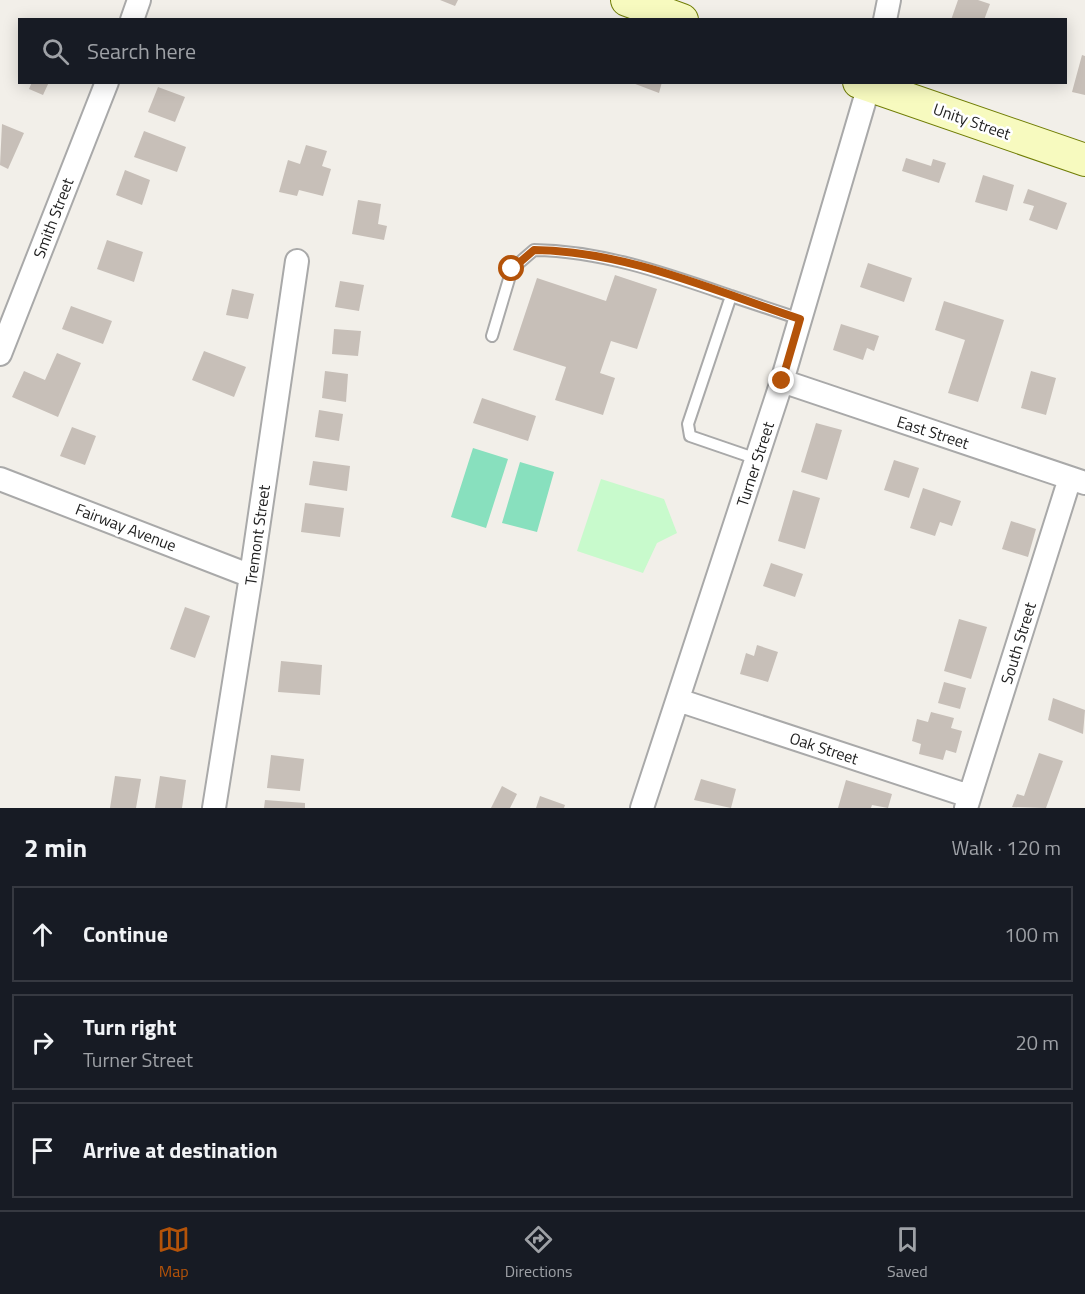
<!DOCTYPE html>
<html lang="en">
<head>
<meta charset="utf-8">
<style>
	:root { --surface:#171b24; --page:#20242c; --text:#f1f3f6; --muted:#9ea1a6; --line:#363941; --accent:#b45309 }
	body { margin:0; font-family:"Titillium Web",sans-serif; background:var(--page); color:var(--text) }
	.stop { position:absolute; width:18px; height:18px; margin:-14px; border:4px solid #b45309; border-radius:50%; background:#fff }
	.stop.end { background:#b45309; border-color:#fff; box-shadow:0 2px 6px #0008 }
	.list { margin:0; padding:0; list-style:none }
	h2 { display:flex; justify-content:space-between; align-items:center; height:78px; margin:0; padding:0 24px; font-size:26px }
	h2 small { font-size:20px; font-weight:400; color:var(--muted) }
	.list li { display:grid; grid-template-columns:39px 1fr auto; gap:18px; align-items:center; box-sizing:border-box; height:96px; margin:0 12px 12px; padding:0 12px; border:2px solid var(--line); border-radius:0px }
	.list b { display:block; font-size:22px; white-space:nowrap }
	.list p { margin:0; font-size:20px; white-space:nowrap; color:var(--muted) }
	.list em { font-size:20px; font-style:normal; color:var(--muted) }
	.icon { flex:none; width:33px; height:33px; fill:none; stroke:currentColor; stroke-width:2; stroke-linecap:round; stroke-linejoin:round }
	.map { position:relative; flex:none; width:1085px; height:808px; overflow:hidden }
	.search { position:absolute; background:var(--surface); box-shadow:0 3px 15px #0003; left:18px; right:18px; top:18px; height:66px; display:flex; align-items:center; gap:15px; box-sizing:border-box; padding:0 21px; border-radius:0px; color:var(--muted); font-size:22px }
	.sheet { height:402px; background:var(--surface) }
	nav { display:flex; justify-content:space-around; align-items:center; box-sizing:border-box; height:84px; border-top:2px solid var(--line); background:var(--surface); font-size:16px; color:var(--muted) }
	nav a { display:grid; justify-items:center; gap:3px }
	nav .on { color:var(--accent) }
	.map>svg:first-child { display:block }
</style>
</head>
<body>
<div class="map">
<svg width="1085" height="808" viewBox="0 0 1085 808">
	<rect width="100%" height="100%" fill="#f2efe9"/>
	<!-- park -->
	<path fill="#c8facc" d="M601,479l63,20 13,34 -20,10 -14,30 -66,-22z"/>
	<!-- pitch -->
	<path fill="#88e0be" d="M473,448l35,11 -22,69 -35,-11z
		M520,462l34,10 -17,60 -35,-9z"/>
	<!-- building -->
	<path fill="#c7bfb8" d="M440,0h18l-3,6z
		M958,0h20l12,4 -6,16h-33z
		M1082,55l3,1v39l-13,-3z
		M32,82h17l-6,13 -14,-6z
		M630,82h32l-3,11z
		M158,87l27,10 -10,25 -27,-10z
		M2,124l22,9 -16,36 -8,-4z
		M144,131l42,16 -9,25 -43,-15z
		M306,145l21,6 -5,15 9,3 -8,27 -24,-6 -2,6 -18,-4 9,-32 12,4z
		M906,158l25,8 2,-7 13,4 -7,20 -37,-12z
		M125,170l25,10 -8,25 -26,-10z
		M983,175l31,10 -7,26 -32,-9z
		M1028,189l39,14 -10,27 -28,-10 5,-14 -11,-3z
		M358,200l23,4 -3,20 9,2 -3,14 -32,-6z
		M107,240l36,12 -9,30 -37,-13z
		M868,263l44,15 -8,24 -44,-15z
		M615,275l42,14 -20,60 -26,-8 -11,32 15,5 -12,37 -48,-15 11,-33 -53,-17 24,-72 69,23z
		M340,281l24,4 -5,26 -24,-4z
		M232,289l22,5 -6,25 -22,-4z
		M944,301l60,19 -26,82 -30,-9 17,-53 -30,-10z
		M71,306l41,15 -9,23 -41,-15z
		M841,324l38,12 -5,15 -7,-3 -4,12 -30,-10z
		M334,329l27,2 -3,25 -26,-2z
		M204,351l42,16 -12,30 -42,-17z
		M57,353l24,10 -23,54 -46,-20 12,-26 21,9z
		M325,371l23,3 -2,28 -24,-4z
		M1031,371l25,7 -10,37 -25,-7z
		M482,398l54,18 -8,25 -55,-18z
		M319,410l24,4 -4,27 -24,-4z
		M816,423l26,7 -15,50 -26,-8z
		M72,427l24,9 -11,29 -25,-9z
		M894,460l25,8 -10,30 -25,-8z
		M313,461l37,5 -3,25 -38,-6z
		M923,488l38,13 -9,25 -12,-4 -5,14 -25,-8z
		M793,490l27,8 -15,51 -27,-8z
		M305,503l39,5 -4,29 -39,-5z
		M1011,521l25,8 -8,28 -26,-8z
		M771,563l32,11 -8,23 -32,-11z
		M185,607l25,9 -15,42 -25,-9z
		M959,619l28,8 -16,52 -27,-8z
		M757,645l21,7 -10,30 -28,-8 6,-21 8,3z
		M281,661l41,4 -2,30 -42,-3z
		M944,682l22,6 -6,21 -22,-6z
		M1053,698l32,12 -2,24 -35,-14z
		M931,712l23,6 -3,10 11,3 -6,22 -10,-3 -3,10 -24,-6 2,-10 -9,-3 5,-22 11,3z
		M1039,753l24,8 -17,47 -34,-1 5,-13 7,2z
		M271,755l33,4 -4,32 -33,-3z
		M115,776l26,3 -5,29h-26z
		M160,776l26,4 -4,28h-27z
		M701,779l35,10 -5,19 -37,-8z
		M846,780l46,14 -4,14 -16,-3 -1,3h-33z
		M502,786l15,8 -7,14h-19z
		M540,796l25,9 -1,3h-28z
		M265,800l40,3v5h-41z"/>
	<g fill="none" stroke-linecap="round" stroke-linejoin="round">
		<defs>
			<path id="lane" d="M492,336l20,-67 22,-19c69,1 133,24 197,46
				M757,459l-67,-23 -2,-12 43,-128 69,23"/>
			<path id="street" d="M132,20l7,-20
				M885,20l4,-20
				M0,354l107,-272
				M782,381l303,102
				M0,479l251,97
				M678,700l291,96
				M214,808l37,-232 46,-315
				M642,808l140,-427 88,-299
				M966,808l104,-330"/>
			<path id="secondary" d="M627,0l55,20
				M859,82l226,78"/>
		</defs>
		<!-- lane casing -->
		<use href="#lane" stroke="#a9a9a9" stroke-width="14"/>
		<!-- street casing -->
		<use href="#street" stroke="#a9a9a9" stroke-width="26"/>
		<!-- secondary casing -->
		<use href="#secondary" stroke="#707d05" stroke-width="34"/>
		<!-- lane -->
		<use href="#lane" stroke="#fff" stroke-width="10"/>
		<!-- street -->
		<use href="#street" stroke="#fff" stroke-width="22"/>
		<!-- secondary -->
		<use href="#secondary" stroke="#f7fabf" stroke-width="32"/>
	</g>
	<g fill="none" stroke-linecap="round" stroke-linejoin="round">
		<!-- route -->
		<path stroke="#b45309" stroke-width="8" d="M512,269l22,-19c93,1 180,41 266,69l-18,62"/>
	</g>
	<g text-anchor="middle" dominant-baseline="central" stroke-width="5" stroke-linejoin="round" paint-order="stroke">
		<!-- street labels -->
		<g font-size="16" fill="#222" stroke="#fff">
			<text transform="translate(972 121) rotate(19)">Unity Street</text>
			<text transform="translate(53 218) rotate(-69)">Smith Street</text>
			<text transform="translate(933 432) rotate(18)">East Street</text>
			<text transform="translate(755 464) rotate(-72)">Turner Street</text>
			<text transform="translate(126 527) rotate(21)">Fairway Avenue</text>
			<text transform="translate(257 535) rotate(-82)">Tremont Street</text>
			<text transform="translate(1018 643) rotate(-73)">South Street</text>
			<text transform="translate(824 748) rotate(18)">Oak Street</text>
		</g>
	</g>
</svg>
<div class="stop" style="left:512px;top:269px"></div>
<div class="stop end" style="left:782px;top:381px"></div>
<div class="search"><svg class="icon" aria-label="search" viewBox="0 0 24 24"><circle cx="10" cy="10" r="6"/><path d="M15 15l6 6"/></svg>Search here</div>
</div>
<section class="sheet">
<h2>2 min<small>Walk · 120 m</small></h2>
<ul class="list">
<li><svg class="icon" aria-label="ahead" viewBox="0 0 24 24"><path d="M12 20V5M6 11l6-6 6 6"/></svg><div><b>Continue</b></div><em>100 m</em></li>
<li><svg class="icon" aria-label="right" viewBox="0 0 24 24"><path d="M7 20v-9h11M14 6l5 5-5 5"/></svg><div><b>Turn right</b><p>Turner Street</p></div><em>20 m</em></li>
<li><svg class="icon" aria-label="arrive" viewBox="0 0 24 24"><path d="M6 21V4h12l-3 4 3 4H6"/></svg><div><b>Arrive at destination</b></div></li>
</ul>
</section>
<nav>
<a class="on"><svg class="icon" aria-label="map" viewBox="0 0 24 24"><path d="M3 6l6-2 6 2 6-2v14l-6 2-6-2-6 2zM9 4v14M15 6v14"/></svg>Map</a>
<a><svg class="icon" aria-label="directions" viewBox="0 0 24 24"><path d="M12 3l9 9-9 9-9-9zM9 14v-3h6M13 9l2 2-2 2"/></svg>Directions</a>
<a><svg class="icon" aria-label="saved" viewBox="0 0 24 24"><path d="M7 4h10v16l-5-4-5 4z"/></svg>Saved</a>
</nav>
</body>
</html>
